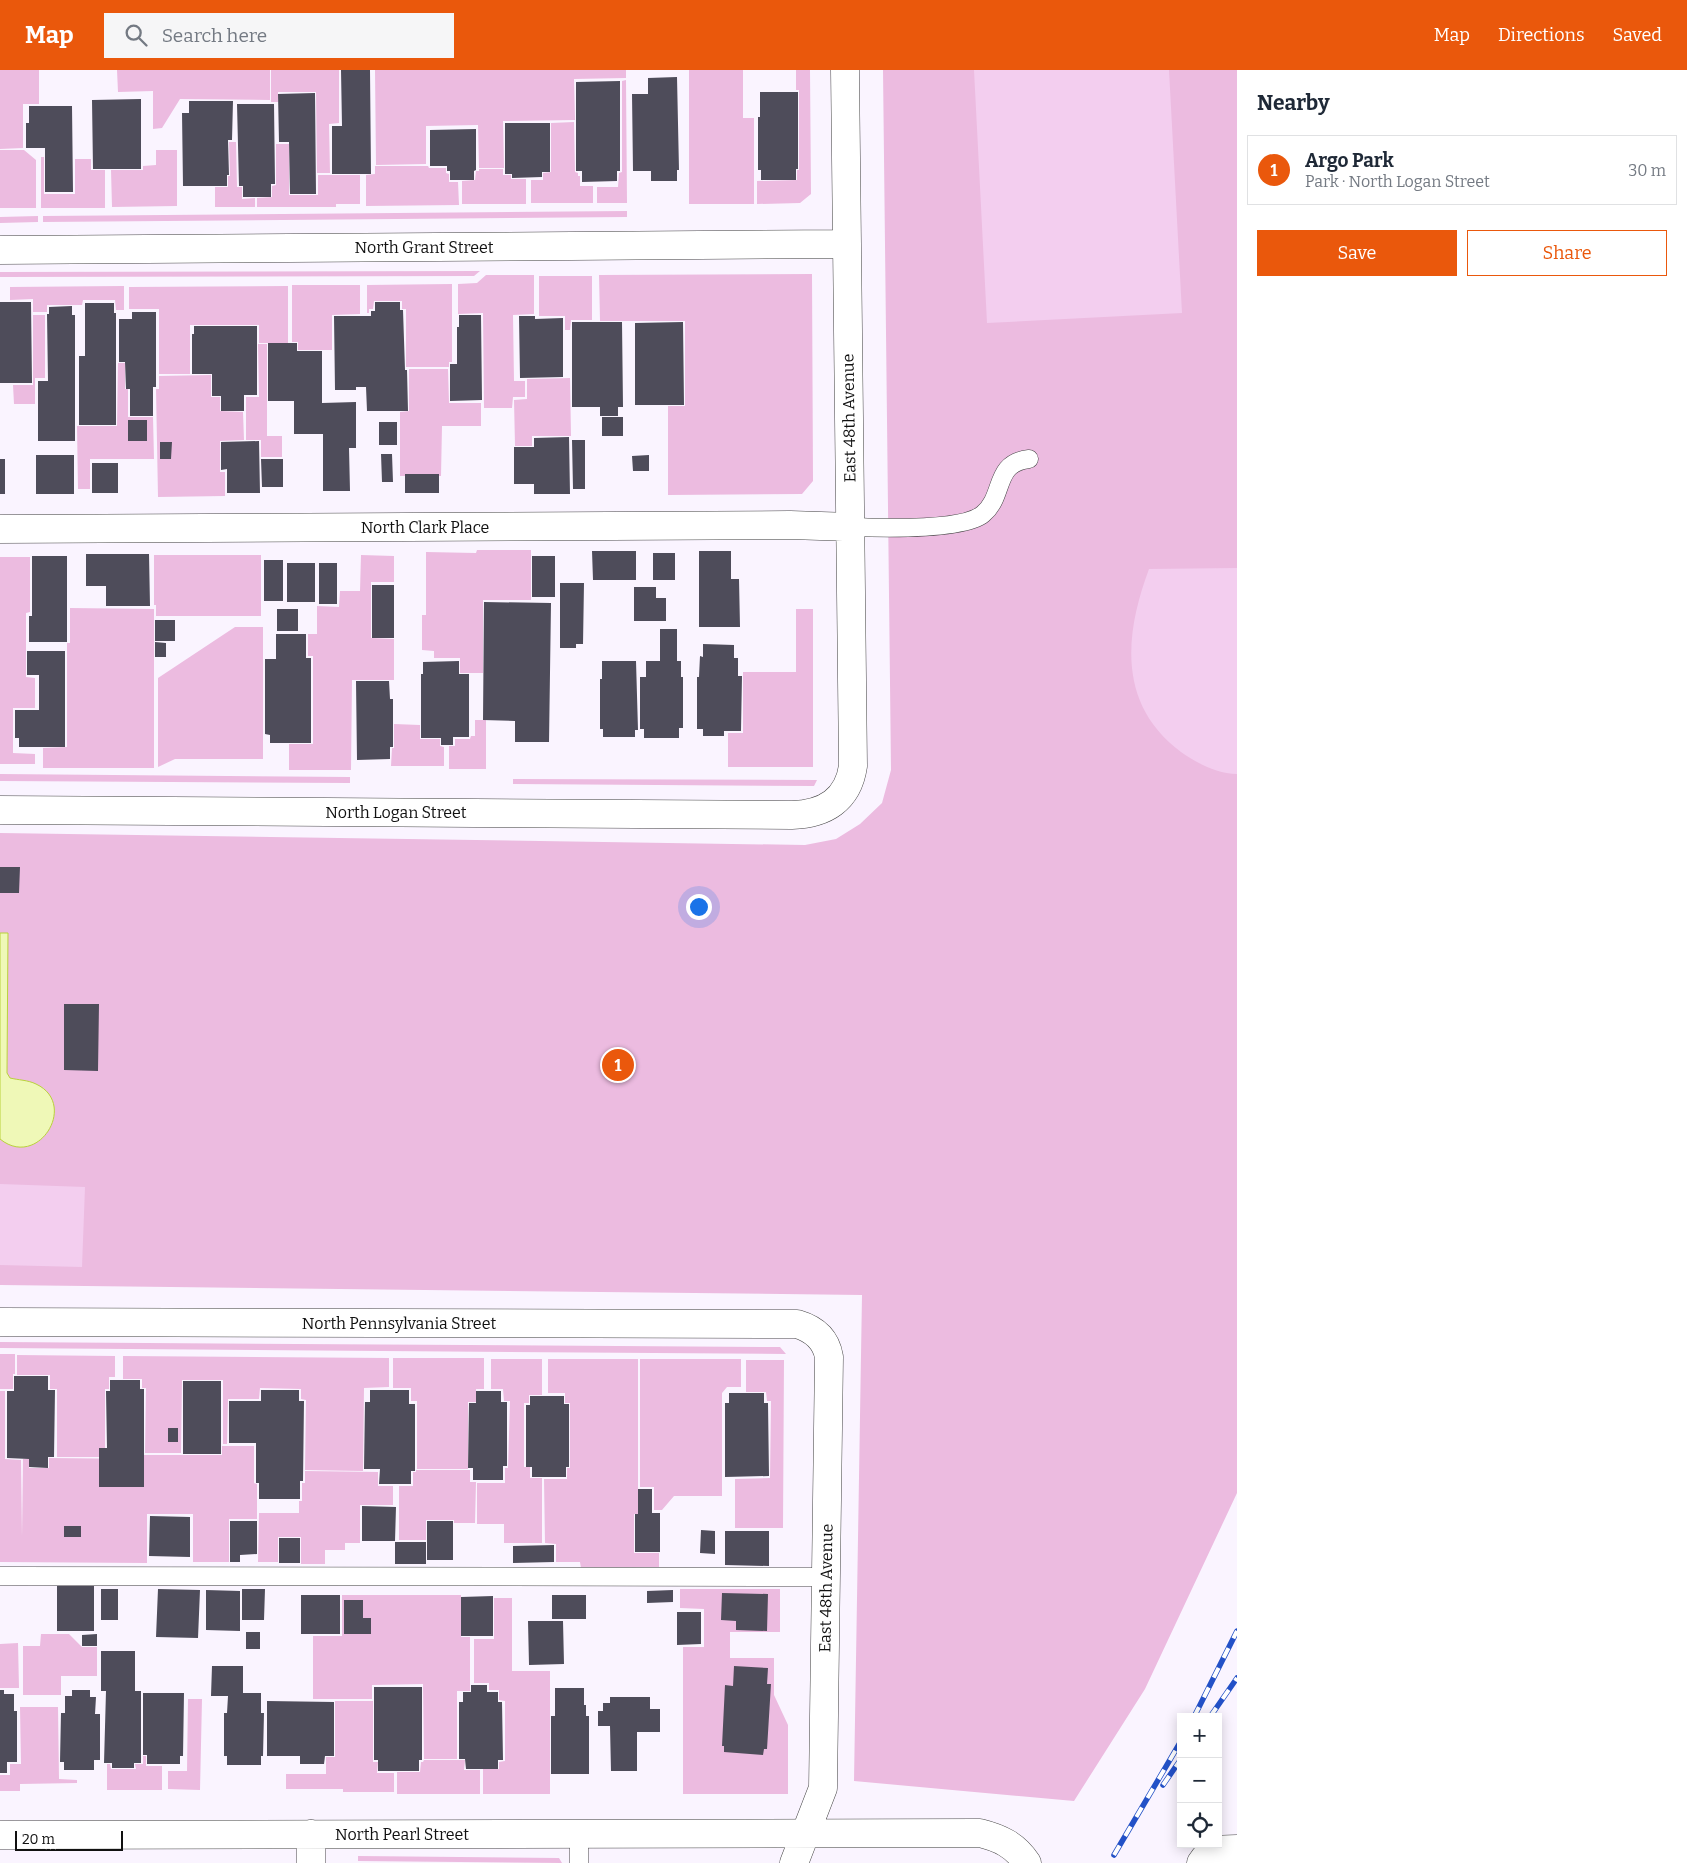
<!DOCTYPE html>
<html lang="en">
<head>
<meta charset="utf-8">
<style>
	:root { --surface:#fff; --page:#f6f6f7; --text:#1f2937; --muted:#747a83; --line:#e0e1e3; --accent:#ea580c }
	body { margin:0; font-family:Bitter,serif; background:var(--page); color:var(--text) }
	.controls { position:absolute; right:15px; bottom:15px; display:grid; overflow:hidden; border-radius:0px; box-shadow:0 2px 12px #0003 }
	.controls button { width:45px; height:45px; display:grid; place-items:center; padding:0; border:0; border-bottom:1px solid var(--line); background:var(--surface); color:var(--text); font:25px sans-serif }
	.scale { position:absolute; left:15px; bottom:12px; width:108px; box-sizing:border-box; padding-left:5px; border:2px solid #111; border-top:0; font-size:14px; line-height:18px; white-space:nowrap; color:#111; -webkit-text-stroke:4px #fff; paint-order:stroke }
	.you { position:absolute; left:698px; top:836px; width:18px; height:18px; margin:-12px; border:4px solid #fff; border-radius:50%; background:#1a73e8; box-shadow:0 0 0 8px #1a73e833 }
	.badge { display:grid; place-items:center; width:32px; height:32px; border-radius:50%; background:var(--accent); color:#fff; font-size:16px; font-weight:700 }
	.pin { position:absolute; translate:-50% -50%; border:2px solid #fff; box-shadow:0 1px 5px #0006 }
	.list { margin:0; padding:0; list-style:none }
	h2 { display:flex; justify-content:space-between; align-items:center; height:65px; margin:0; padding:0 20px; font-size:21px }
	h2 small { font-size:16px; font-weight:400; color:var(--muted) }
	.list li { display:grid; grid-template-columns:32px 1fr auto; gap:15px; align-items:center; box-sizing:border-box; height:70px; margin:0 10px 10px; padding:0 10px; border:1px solid var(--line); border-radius:0px }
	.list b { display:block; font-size:19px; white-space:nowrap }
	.list p { margin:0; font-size:16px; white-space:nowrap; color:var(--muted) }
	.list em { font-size:16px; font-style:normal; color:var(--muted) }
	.actions { display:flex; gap:10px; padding:15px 20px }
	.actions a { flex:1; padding:11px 0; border:1px solid var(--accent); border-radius:0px; text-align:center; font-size:18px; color:var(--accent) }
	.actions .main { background:var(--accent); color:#fff }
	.icon { flex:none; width:28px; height:28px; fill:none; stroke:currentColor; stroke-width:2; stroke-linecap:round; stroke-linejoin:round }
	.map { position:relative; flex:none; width:1237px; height:1793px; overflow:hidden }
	header { display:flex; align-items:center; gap:30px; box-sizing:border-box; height:70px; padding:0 25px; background:var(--accent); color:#fff }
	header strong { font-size:24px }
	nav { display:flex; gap:28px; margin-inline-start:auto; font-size:18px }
	.search { width:350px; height:45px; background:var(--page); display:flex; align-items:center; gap:12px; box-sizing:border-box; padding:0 18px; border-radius:0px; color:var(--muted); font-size:19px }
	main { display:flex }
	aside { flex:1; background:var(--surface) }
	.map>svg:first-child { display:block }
</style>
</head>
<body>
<header>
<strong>Map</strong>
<div class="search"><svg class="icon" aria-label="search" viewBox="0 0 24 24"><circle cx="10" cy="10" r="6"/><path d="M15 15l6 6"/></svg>Search here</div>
<nav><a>Map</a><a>Directions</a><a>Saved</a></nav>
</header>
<main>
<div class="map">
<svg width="1237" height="1793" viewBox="0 0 1237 1793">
	<rect width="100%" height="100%" fill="#faf4ff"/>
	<!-- green -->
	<path fill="#ecbbe0" d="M0,0h39v34h-16v44l-23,1z
		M117,0h153v30l-90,-1 -18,29 -9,1v-38l-35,1z
		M271,0h68v53l-10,1 1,49h-13l-1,-81h-38v10h-7z
		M375,0h251v8l-52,1 1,41 -72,1 1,47h-25l-1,-43 -52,1v38l-50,1z
		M689,0h54v48h11v86h-65z
		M796,0h14l1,124 -11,9 -43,1v-23l40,-1v-10h2v-80h-3z
		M883,0h354v1423l-92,196 -71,112 -220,-20 8,-486 -862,-10v-452l805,12 31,-6 24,-15 22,-21 9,-33z
		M626,10l1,123h-30v-16h21l1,-14 3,-1v-91z
		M574,52l1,50 3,1v3h2v10h13v17h-62v-23h12v-7l8,-1v-49z
		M229,72h7l1,45h5v12l13,-1v9h-40v-20h13v-11h2z
		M276,74h13v51h29v-20h42v29h-24v3h-79v-9l15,-1v-11l4,-1z
		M0,80h24l12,10v48h-36z
		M156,80h21v56l-65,1 -1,-37h32v-4l13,-1z
		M41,87h3v37h31v-35h16v11h14v38h-64z
		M375,96h53l1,2h17v5l3,1v8h9l1,23 -93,1v-31l9,-1z
		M479,99h24v6h8v4h15v25h-64v-23l13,-1 1,-9h3z
		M627,141v6l-584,5v-6z
		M38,146v6l-38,1v-6z
		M480,201l-6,5 -474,1v-5z
		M812,204l1,207 -11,13 -134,1v-89h17v-85h-85l-1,-46z
		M486,205h48v39l-21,1 1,66h11v16h-12l-1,11h-28l-1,-95 -25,1v-30l19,-1z
		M539,206h53v44h-21l-1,10h-5v-14h-26z
		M452,214v78h-3v5h-43v-58h-4v-8h-28l-1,8h-4v4h-2v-28z
		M292,215h68v29l-28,1v35h-34v-8h-6z
		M124,216v24h-8l-1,-10h-32l-1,5h-35v7h-14v-13l-23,1v-13z
		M288,216v57h-29v-18h-69v49h-31v-65h-30v-22z
		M33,245h12v63h-10v26h-21l-1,-19h20z
		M258,274h9v92h15v21h-21v-17h-15v-43h13z
		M118,293h7v26h3v28h25l1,42h-64v30h-12l-1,-63h40z
		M409,299h39l1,34h32v23h-39l-1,50h-41v-64l9,-1z
		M211,305v22h9v14l23,1 1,28 -24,1v31h5v24l-67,1 -2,-108h3v-13z
		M570,308l1,58h-39v10h-17l-1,-46 13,-1v-20z
		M477,480h54v50h-48v73h-23v-15h-26v-7l-12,-1v-35h4v-63l50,1z
		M154,485h107v61h-105v-11h-2z
		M361,485l33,1v26h-23v56l23,1v41h-42l-1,90h-62v-26h24v-88h-5v-22h9v-28l22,1 1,-16h20z
		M0,487h30v55l-4,1v64l9,1v30h-22v45l22,1v10h-35z
		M70,538l84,1v159h-111v-20l24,-1v-104h3z
		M796,539h17v158h-85v-34h15v-61h53z
		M235,557h28v132h-88l-17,8v-89z
		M475,650h11v49h-37v-23h6v-7h15l1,-3h4z
		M394,654l26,1v14h20v7l4,1v19h-53l1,-18h2z
		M0,704l350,3v6l-350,-2z
		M513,709l304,1 -3,6 -301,-2z
		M0,1272l780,5 6,7 -786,-6z
		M0,1284h15v20h-2v15h-13z
		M17,1285l98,1v21h-6v12h-4v68h-48v-68h-7v-14h-33z
		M123,1286l266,2v29l-25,1 -1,83 -58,-1 1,-70 -5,-1v-10l-41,-1 -1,11h-31l-1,45h-4v-64h-41l-1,73h-36l1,-65h-4v-9h-19z
		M393,1288h91v31h-8v13h-8v67h-51v-68h-6v-13h-18z
		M491,1289h51v36h-13v8h-5v64h6v11h12v65h-38v-19h-27v-41h28v-15h3l2,-67h-6l-1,-12h-12z
		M548,1289h90v155h-4v39h25v14l-78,1 -1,-6h-24v-18l-11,-1 -1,-64h23v-11h3v-65h-5v-10h-17z
		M640,1289h101v28h-14l-5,6v103h-48l-12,14h-8v-23h-14z
		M746,1290h38l-1,168h-48v-49l35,-1 1,-77h-4l-1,-9h-20z
		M0,1321h5v68l16,1 1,77 1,-78h6v9h20v-10l94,1 1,-4h78v-9h32v37l3,1v35h-28v43h-36v-48h-46v49l-147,-1z
		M416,1400h54v12h6l-1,41h-21v-3h-28v20h-27v-54h14v-14h3z
		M305,1401l73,1v14h15v19h-33v38h-15v7h-20v14h-24v-27h-23v25h-20l1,-49h40v-12h3v-18h3z
		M680,1519h100v43h-50v26h44v37l14,30v69h-105v-147h21v-38l-24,-1z
		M342,1525h119v42h9v54h-13v68h-33l-1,-75 -51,1v14h-59v-63h29z
		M494,1528h18v73h38v123h-67v-25h16v-7l6,-1v-60l-6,-1v-10h-10v-7h-15v-44h20z
		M41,1564h28l13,13h15v29h-36v19h-38v-49h17z
		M18,1573l1,45h-19v-44z
		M188,1629h14l-2,91 -32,-1v-18h19z
		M335,1631h38v61h5l-1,11h17v19h-51v-3h-57v-15h40v-17h9z
		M20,1637h38l1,72 18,1v3l-57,1v7h-20v-16h10v-11h11z
		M143,1686h3v10h16v24h-55v-26h3l1,5h25l-1,-5h8z
		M424,1690h41l-1,10h16v24h-83v-22h23l1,-10h2z
		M358,1786l201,2 3,5 -204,-2z"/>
	<!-- pitch -->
	<path fill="#f3ceef" d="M974,0h195l13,243 -195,10z
		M1237,498v206c-20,0 -40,-11 -56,-22 -63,-47 -57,-116 -32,-183z
		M0,1114l85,3 -3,80 -82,-2z"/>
	<!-- water -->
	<path fill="#eff8b7" stroke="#b9d23b" d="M0,863h8l-1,140 3,5c8,2 18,2 26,6 43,20 2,86 -36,55z"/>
	<!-- building -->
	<path fill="#4e4c5a" d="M341,0h29l1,104h-39v-48h10z
		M677,7l2,93h-2v11h-26v-10h-18l-1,-77h16v-16z
		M620,11v90h-3v10l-35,1v-11h-6v-89z
		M760,22h38v77h-2v11h-35v-10h-3v-53h2z
		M315,23l1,101h-26l-1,-52h-10l-1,-48z
		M141,29v70h-48l-1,-69z
		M189,31h44l-1,39h-4l1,35h-2v11h-44l-1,-73h7z
		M237,34h37l1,80h-4v13h-28v-11h-4z
		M29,36h43l1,86h-28v-44h-19v-25h3z
		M505,53h45v49h-8v5l-30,1v-4h-7z
		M476,59v41l-2,1v9h-24v-9h-3v-5h-17v-36z
		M0,232h31l1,81h-32z
		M375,232h25v8h3l2,60h2l1,41h-41l-1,-24h-10v3h-21l-1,-74h37v-5h4z
		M85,233h29v10h2v112h-37v-69h6z
		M72,236v9h3v126h-37v-60h10l-1,-67h2v-7z
		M132,242h24v75h-3v29h-23v-27h-4l-1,-27h-6v-43h13z
		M459,245h22l1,85 -32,1v-37h7v-37h2z
		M519,246h16v3l28,-1v59l-43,1z
		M572,252h50l1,85h-5v9h-18v-9h-28z
		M683,252l1,83h-49v-82z
		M194,256h63v69h-13v16h-23v-15h-9v-22h-20v-40h2z
		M268,273h29v8h25v52l34,-1v46h-7l1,43h-27v-57h-29v-33h-26z
		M602,347h21v19h-21z
		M128,350h19v21h-19z
		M379,352h18v23h-18z
		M569,367l1,57h-36v-10h-20v-37h20v-9z
		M572,370h13v49h-12z
		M259,371l1,52h-33v-24l-6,1v-28z
		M160,372h12l-1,17h-11z
		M381,384h11l1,28h-11z
		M36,385h38v39h-38z
		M649,385v16h-16l-1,-15z
		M0,389h5v35h-5z
		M261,389h22v28h-21z
		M92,393h26v30h-26z
		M405,404h34v19h-34z
		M592,481h44v29h-43z
		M699,481h32v28h8l1,48h-41z
		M653,483h22v27h-22z
		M86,484h63l1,52h-44v-20h-20z
		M32,486h35v86h-38v-26h3z
		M532,486h23v41h-23z
		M264,490h19v41h-19z
		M287,493h28v39h-28z
		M319,493h18v41h-18z
		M560,513h24l-1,61h-7v4h-16z
		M372,515h22v53h-22z
		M634,517h22v11h10v23h-32z
		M484,532l67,1 -2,139h-34v-21l-32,-1z
		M277,539h21v22h-21z
		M155,550h20v21h-20z
		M660,559h17v32h4v16h2v51h-4v10h-35v-9h-4v-52h6v-16h14z
		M276,564h30v24h5v85h-41v-8l-5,-1v-75h11z
		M155,572l11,1v14h-11z
		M703,574l31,1v13h4v18h4l-1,55h-17v5h-21v-7h-6v-52h2l1,-21 3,1z
		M27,581h38v96h-46v-9h-4v-28h24v-35h-12z
		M459,591v13h10v63h-16v8h-12v-7h-20v-64h2v-12z
		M602,591h34l2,69h-3v7h-32v-8h-3v-50h2z
		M356,611h33l1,18h3v48h-3v12l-33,1z
		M0,797h20l-1,26h-19z
		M64,934h35l-1,67 -34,-1z
		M14,1306h34v14h7l-1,67h-6v11l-19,-1v-8l-22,-1v-67h7z
		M110,1310h30v9h4v98h-45v-39h8l-1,-57h4z
		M183,1311h38v73h-38z
		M261,1320h38v11h5l-1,80h-3v18h-41v-16h-3v-40h-27v-42h32z
		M370,1320h39v14h6v67h-4v13h-32l1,-15h-16l1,-67h5z
		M476,1321h25v11h6v64h-4v14h-30v-12h-5l1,-65h7z
		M729,1323h35v10h4l1,73 -44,1v-74h4z
		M530,1326h34v8h5v63h-3v10h-34v-10h-6v-62h4z
		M168,1358h10v14h-10z
		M638,1419h14v24h8v39h-25v-38h3z
		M362,1436l34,1 -1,34h-33z
		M150,1446l40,1v40l-41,-1z
		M230,1451h27v33l-17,1v7h-10z
		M427,1451h26v39h-26z
		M64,1456h17v11h-17z
		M701,1460l14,1v23l-15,-1z
		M725,1461h44v35l-44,-1z
		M279,1468h21v25h-21z
		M395,1472h31v22h-31z
		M554,1475v17l-41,1v-17z
		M57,1516h37v45h-37z
		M101,1519h17v31h-17z
		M158,1519l42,1 -2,48 -42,-1z
		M242,1519h23l-1,31h-22z
		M206,1520l34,1v40l-34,-1z
		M673,1520v12l-26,1v-12z
		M722,1523l46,1 -1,37 -31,-1v-9l-15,-1z
		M301,1525h39v39h-39z
		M552,1525h34v24h-34z
		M493,1526v40h-32v-39z
		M344,1530h19v18h8v16h-27z
		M677,1542h24v32l-24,1z
		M528,1551h35l1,43 -35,1z
		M246,1562h14v17h-14z
		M97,1564v12h-15v-11z
		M101,1581h34v40h6v72h-7v5h-22v-5h-8l2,-72h-5z
		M212,1596h31v27h18v20h3l-1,43h-2v9h-34v-9h-3v-43h3l1,-17h-17z
		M734,1596l34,2 -1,16h4l-4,65h-3l-1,6 -39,-3v-6h-2l3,-61 8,1z
		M471,1615h16v7h11v10h4l1,58h-5v9h-32l-1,-10h-6v-57h4v-10h8z
		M374,1617h48v73h-3v11h-41v-11h-4z
		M555,1618h29v17h2v11h3v58h-38v-58h4z
		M0,1620h4v4h10v17h3v51h-10v11h-7z
		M72,1620h18v7h6l-1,17h5v46h-6v10h-30v-8h-4l1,-49h4v-17h7z
		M143,1623h41l-1,63h-3v8h-33v-9h-4z
		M610,1627h40v12h10v23h-23v39h-26l-1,-45h-12v-15h5v-8h7z
		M267,1631l67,1v54h-9l-1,8h-24v-8h-33z"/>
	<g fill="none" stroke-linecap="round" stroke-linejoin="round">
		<defs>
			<path id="lane" d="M851,457c27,1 112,4 132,-13 22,-18 10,-51 46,-55
				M0,1506l826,1
				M579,1793v-29"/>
			<path id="street" d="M0,180l847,-6
				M0,459l790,-4 61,2
				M0,740l792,5c33,-1 56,-15 61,-49l-8,-696
				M0,1252l797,2c17,5 29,15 32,33l-6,431 -29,75
				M311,1764v29
				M0,1765l980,-2c20,5 35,12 47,30
				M1201,1793c8,-14 21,-14 36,-14"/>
		</defs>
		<!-- lane casing -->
		<use href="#lane" stroke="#444" stroke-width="19"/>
		<!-- street casing -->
		<use href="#street" stroke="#444" stroke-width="29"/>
		<!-- lane -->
		<use href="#lane" stroke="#fff" stroke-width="18"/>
		<!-- street -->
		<use href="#street" stroke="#fff" stroke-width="28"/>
		<defs>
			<path id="rail" d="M1194,1647l43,-86
				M1210,1647l27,-39
				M1163,1715l18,-26
				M1114,1785l67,-114"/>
		</defs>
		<!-- rail casing -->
		<use href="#rail" stroke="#2351c7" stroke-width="5.5"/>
		<!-- rail -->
		<use href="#rail" stroke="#fff" stroke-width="4" stroke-dasharray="11" stroke-linecap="butt"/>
	</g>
	<g text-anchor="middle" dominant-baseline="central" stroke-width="5" stroke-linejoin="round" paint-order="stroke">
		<!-- street labels -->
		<g font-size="16" fill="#111" stroke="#fff">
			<text x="424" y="177">North Grant Street</text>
			<text transform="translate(849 348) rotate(-91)">East 48th Avenue</text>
			<text x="425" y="457">North Clark Place</text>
			<text x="396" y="742">North Logan Street</text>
			<text x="399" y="1253">North Pennsylvania Street</text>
			<text transform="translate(826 1518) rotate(-89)">East 48th Avenue</text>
			<text x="402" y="1764">North Pearl Street</text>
		</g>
	</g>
</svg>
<div class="controls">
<button>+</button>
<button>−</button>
<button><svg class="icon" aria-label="locate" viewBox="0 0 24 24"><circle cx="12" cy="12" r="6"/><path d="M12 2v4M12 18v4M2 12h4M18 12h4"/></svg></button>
</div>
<div class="scale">20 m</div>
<div class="you"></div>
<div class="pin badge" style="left:618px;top:995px">1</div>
</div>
<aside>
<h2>Nearby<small></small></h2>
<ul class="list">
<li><span class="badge">1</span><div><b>Argo Park</b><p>Park · North Logan Street</p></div><em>30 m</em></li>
</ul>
<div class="actions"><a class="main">Save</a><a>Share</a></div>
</aside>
</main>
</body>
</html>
